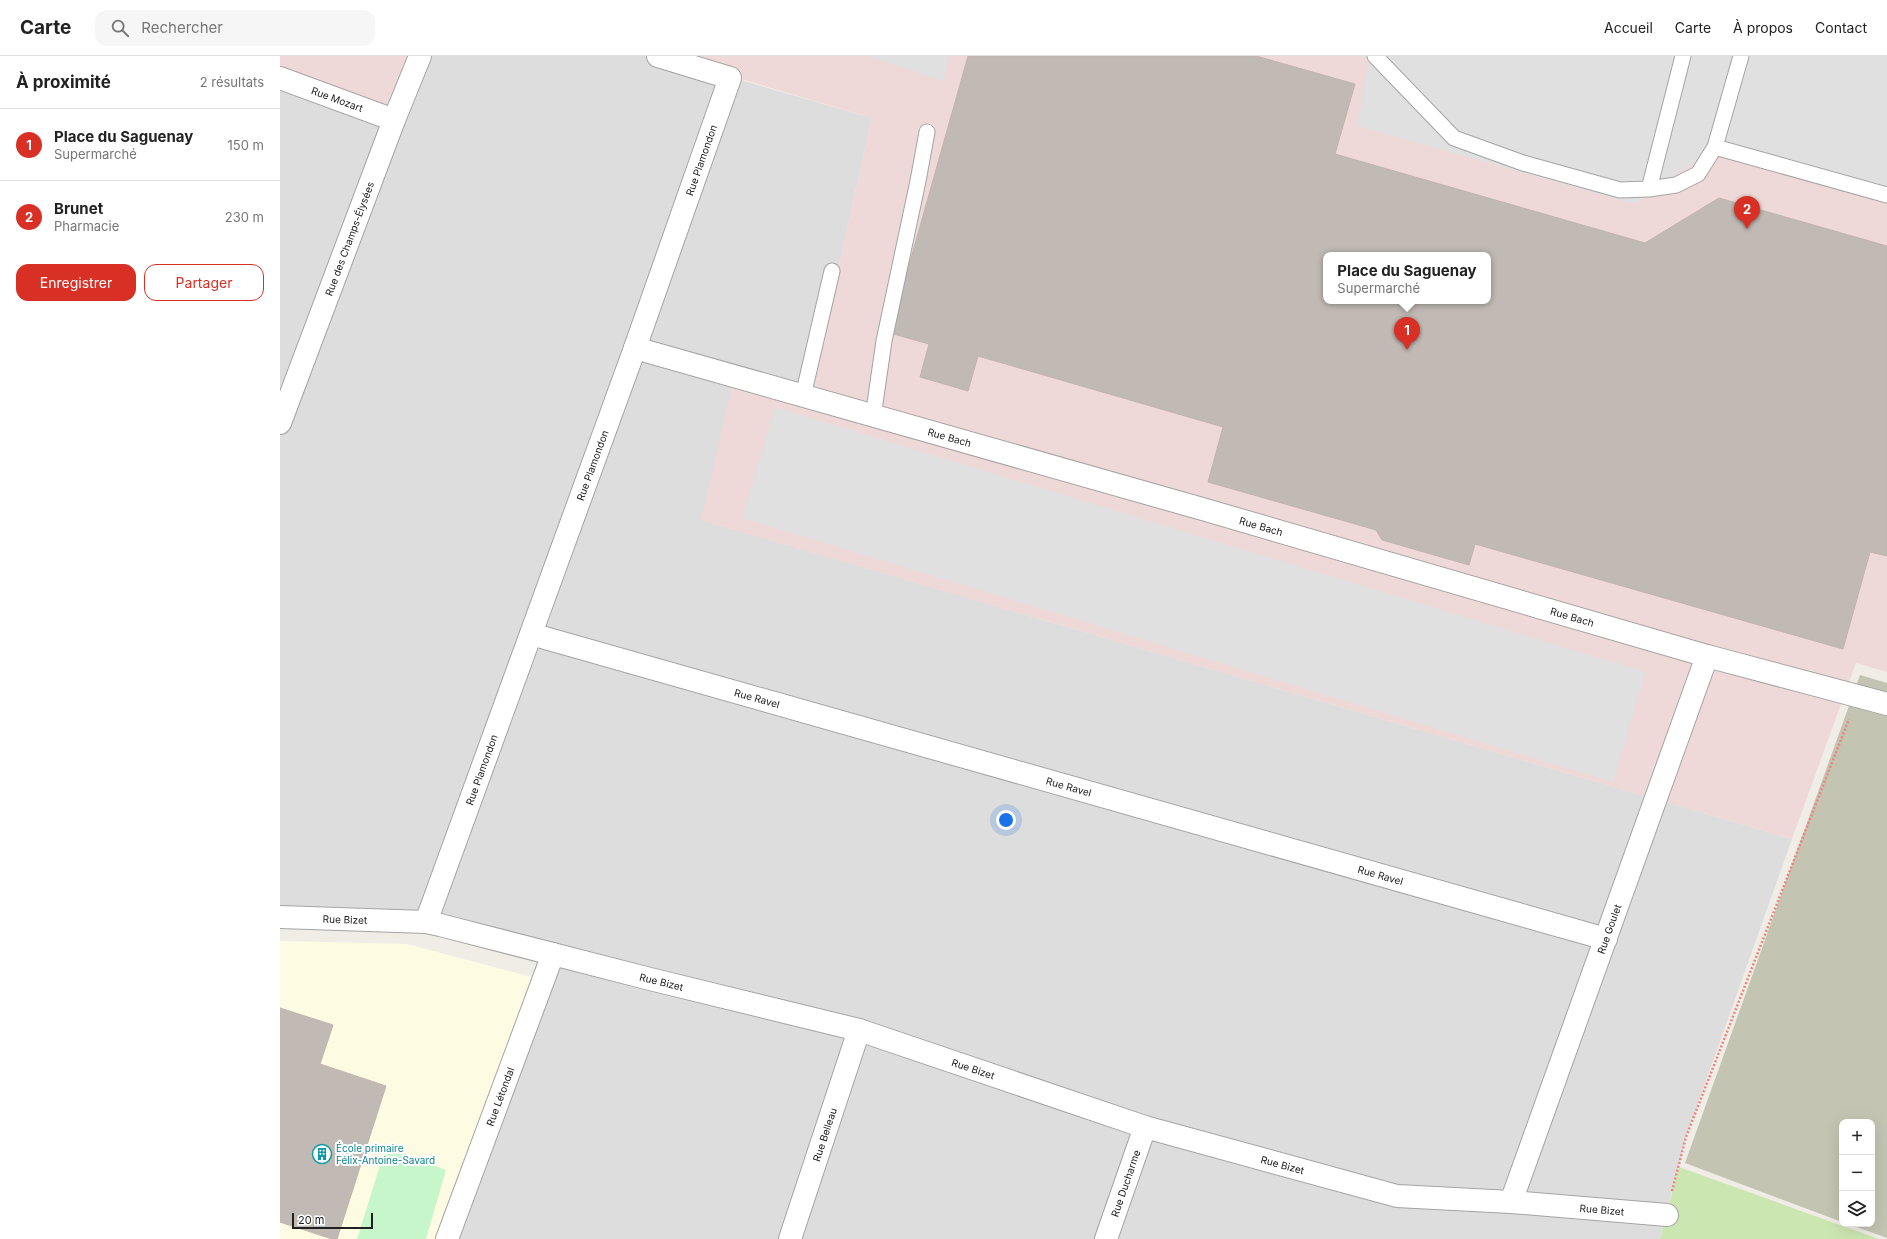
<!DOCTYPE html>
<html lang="fr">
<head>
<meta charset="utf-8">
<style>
	:root { --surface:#fff; --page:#f6f6f6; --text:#222; --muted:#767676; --line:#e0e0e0; --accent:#d93025 }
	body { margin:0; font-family:Inter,sans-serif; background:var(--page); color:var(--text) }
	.controls { position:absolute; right:12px; bottom:12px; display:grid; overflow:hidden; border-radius:8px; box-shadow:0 4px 16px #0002 }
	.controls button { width:36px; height:36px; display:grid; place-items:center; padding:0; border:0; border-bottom:1px solid var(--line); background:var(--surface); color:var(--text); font:20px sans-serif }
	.scale { position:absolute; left:12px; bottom:10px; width:81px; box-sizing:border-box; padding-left:4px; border:2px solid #202020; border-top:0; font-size:11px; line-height:14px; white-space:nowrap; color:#202020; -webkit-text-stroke:3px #fff; paint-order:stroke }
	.you { position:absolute; left:726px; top:764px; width:14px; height:14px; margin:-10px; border:3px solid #fff; border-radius:50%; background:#1a73e8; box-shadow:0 0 0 6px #1a73e833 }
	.badge { display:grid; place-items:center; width:26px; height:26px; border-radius:50%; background:var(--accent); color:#fff; font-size:13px; font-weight:700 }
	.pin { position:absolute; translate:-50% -33px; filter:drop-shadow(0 1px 2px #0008) }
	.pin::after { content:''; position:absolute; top:21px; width:14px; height:12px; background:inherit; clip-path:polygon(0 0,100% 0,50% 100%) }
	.popup { position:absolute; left:1043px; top:196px; width:168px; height:52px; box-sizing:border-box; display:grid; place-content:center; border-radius:8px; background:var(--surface); filter:drop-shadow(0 1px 3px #0005); font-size:13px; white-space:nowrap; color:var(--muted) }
	.popup b { font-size:15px; color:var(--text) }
	.popup::after { content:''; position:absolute; left:50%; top:100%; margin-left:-8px; border:8px solid transparent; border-top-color:var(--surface) }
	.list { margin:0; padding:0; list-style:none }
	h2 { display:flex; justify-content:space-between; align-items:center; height:52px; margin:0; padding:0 16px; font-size:17px }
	h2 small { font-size:13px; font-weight:400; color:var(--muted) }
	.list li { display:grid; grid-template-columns:26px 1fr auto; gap:12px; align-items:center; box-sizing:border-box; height:72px; padding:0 16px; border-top:1px solid var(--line) }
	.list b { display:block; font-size:15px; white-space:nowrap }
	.list p { margin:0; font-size:13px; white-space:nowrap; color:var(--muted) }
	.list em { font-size:13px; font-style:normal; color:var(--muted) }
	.actions { display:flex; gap:8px; padding:12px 16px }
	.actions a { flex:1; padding:9px 0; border:1px solid var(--accent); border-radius:12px; text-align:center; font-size:14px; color:var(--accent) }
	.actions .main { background:var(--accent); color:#fff }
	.icon { flex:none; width:22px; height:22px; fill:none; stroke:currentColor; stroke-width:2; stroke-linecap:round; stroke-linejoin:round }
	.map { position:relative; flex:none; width:1607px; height:1183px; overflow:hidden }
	header { display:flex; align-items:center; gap:24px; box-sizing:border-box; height:56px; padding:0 20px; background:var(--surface); border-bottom:1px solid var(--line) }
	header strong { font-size:19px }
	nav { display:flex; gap:22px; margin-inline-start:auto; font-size:14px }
	.search { width:280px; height:36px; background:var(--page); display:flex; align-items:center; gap:10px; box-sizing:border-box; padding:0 14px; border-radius:12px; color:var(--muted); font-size:15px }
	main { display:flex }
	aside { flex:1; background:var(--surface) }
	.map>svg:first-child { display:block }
</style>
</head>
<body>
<header>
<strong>Carte</strong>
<div class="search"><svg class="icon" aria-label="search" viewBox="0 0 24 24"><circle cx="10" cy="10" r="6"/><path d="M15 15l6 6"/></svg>Rechercher</div>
<nav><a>Accueil</a><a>Carte</a><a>À propos</a><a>Contact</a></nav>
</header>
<main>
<aside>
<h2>À proximité<small>2 résultats</small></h2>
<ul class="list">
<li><span class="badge">1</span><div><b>Place du Saguenay</b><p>Supermarché</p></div><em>150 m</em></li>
<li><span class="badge">2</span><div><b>Brunet</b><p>Pharmacie</p></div><em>230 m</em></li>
</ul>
<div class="actions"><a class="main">Enregistrer</a><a>Partager</a></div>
</aside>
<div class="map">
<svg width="1607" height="1183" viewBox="0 0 1607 1183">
	<rect width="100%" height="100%" fill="#f0ede7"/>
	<!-- residential -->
	<path fill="#dedddd" d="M140,0h238l214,62 -63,280 -107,122 1090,319 -106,298 -26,102h-1213l106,-285 -113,-29 -160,-8v-839z"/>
	<!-- commercial -->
	<path fill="#efd9d8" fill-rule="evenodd" d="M0,0h140l-26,64 -114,-42z
		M384,0h1223v616l-31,-9 -64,176 -1091,-319 33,-143 75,20 63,-279zM1046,199h162v46h-162z"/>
	<!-- education -->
	<path fill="#fdfce3" d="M0,885l127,3 136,36 -96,259h-167z"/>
	<!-- construction -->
	<path fill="#c4c4b3" d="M1580,619l27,8v555l-39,-14h24v-102h-30v100l-157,-59z"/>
	<!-- grass -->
	<path fill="#cce6b1" d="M1399,1111l200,72h-219z"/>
	<!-- park -->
	<path fill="#c8f6cb" d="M106,1090l60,24 -20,69h-69z"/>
	<!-- parking -->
	<path fill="#e0e0e0" d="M588,0h82l-7,25z
		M1080,0h527v139l-173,-47 -80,56 -277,-78 12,-66z
		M495,351l871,265 -33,110 -871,-264z"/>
	<!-- building -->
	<path fill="#c0b9b4" stroke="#c1b4ab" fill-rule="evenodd" d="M688,0h288l99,28 -20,70 310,89 74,-45 168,48v310l-17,-4 -27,97 -368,-105 -6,21 -87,-25 -6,-10 -168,-48 15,-55 -245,-71 -10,35 -48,-14 9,-33 -39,-11zM1046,199h162v46h-162z
		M0,952l53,17 -13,39 66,22 -49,153h-5l-52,-17z"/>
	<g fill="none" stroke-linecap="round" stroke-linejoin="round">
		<defs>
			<path id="lane" d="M1095,0l79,82 69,25 97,27 29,-1 27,-4 22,-11 17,-27 26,-91
				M1435,91l172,48
				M1369,133l34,-133
				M523,340l29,-125
				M593,361l11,-76 34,-160 9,-49"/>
			<g id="street">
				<path id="s1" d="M0,22l114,42"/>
				<path id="s2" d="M355,292l564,160 508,148 180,48"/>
				<path id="s3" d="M0,367l114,-303 26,-64"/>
				<path id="s4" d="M251,578l1075,305"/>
				<path id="s5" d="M0,861l146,5 14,3 210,54 209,51 286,97 252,69 114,6 156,13"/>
				<path id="s6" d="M146,866l209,-574 95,-270 -72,-22"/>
				<path id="s7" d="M1231,1146l196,-546"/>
				<path id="s8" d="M167,1183l106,-285"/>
				<path id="s9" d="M510,1183l69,-209"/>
				<path id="s10" d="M826,1183l39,-112"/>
			</g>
		</defs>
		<!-- lane casing -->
		<use href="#lane" stroke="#a4a4a4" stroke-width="17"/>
		<!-- street casing -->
		<use href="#street" stroke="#a4a4a4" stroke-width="24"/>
		<!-- path -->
		<path stroke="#f08378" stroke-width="2.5" stroke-dasharray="2 2" stroke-linecap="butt" d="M1392,1135l14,-54 163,-418"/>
		<!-- lane -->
		<use href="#lane" stroke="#fff" stroke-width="15"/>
		<!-- street -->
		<use href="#street" stroke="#fff" stroke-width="22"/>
	</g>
	<!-- icons -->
	<defs>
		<symbol id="building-ring" viewBox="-11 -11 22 22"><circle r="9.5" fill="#fff" stroke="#0f9aa8" stroke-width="1.5"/><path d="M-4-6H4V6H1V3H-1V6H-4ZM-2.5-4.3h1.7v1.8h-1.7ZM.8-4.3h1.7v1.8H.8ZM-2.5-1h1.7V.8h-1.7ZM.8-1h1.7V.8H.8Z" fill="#0f9aa8"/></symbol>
	</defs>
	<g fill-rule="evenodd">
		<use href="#building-ring" x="31" y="1087" width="22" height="22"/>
	</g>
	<g text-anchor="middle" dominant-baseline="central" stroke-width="4" stroke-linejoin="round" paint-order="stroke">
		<!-- street labels -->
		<g font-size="10" fill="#202020" stroke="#fff">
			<text stroke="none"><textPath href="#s1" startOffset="61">Rue Mozart</textPath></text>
			<text stroke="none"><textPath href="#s6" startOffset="810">Rue Plamondon</textPath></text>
			<text stroke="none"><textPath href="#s3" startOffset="197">Rue des Champs-Élysées</textPath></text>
			<text stroke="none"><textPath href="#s2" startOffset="327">Rue Bach</textPath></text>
			<text stroke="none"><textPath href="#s6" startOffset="486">Rue Plamondon</textPath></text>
			<text stroke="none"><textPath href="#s2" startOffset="651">Rue Bach</textPath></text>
			<text stroke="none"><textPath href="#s2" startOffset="975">Rue Bach</textPath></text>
			<text stroke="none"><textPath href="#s4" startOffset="235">Rue Ravel</textPath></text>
			<text stroke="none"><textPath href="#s6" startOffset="162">Rue Plamondon</textPath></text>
			<text stroke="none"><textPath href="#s4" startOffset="559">Rue Ravel</textPath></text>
			<text stroke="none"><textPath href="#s4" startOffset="883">Rue Ravel</textPath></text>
			<text stroke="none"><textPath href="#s5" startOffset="65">Rue Bizet</textPath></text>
			<text stroke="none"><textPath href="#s7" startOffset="290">Rue Goulet</textPath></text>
			<text stroke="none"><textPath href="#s5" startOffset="389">Rue Bizet</textPath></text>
			<text stroke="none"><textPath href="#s5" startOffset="713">Rue Bizet</textPath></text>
			<text stroke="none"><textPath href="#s8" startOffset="152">Rue Létondal</textPath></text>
			<text stroke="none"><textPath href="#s9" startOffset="110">Rue Belleau</textPath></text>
			<text stroke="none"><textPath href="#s5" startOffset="1037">Rue Bizet</textPath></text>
			<text stroke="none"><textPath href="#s10" startOffset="59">Rue Ducharme</textPath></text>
			<text stroke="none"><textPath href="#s5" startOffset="1361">Rue Bizet</textPath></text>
		</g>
		<!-- culture labels -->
		<g font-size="10" fill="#0d838f" stroke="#fff" text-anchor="start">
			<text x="56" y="1092">École primaire<tspan x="56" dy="12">Félix-Antoine-Savard</tspan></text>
		</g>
	</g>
</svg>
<div class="controls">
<button>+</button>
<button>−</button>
<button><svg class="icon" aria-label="layers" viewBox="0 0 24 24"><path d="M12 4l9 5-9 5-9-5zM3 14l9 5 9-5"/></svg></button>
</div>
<div class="scale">20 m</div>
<div class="you"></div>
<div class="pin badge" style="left:1127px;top:294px">1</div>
<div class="popup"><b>Place du Saguenay</b>Supermarché</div>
<div class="pin badge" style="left:1467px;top:173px">2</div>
</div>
</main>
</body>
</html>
